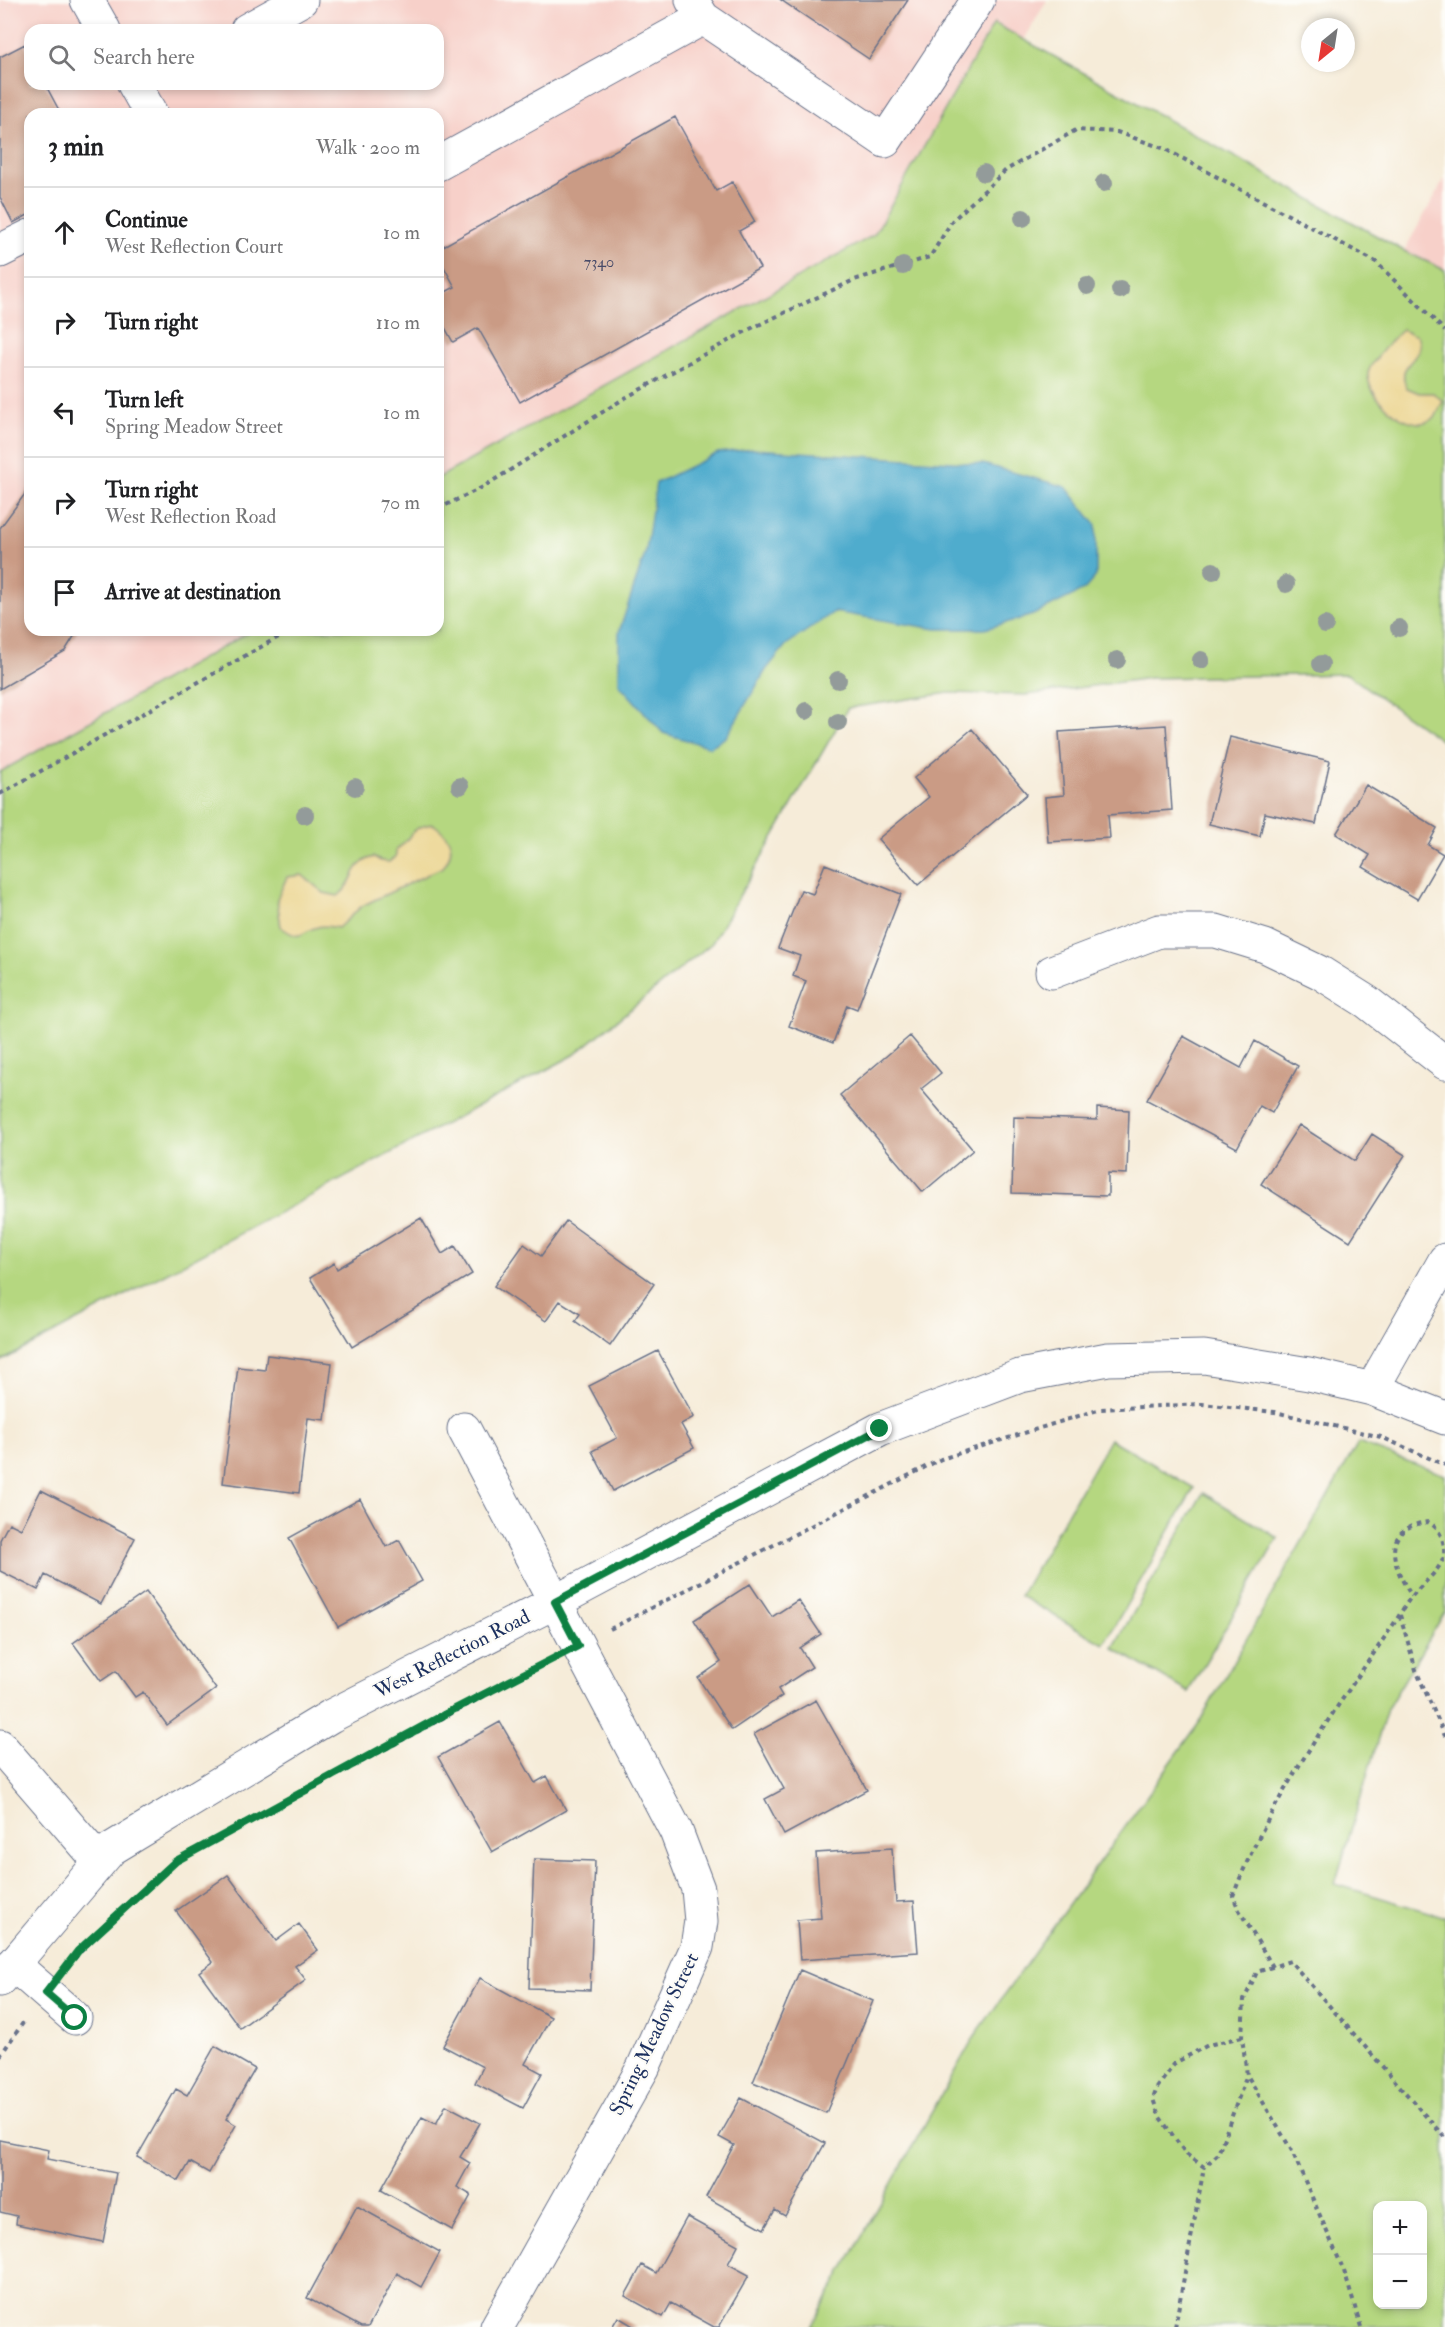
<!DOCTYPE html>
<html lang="en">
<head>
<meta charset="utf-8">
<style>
	:root { --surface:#fff; --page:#f2f2f2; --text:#202124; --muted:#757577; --line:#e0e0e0 }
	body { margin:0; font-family:"IM FELL Double Pica",serif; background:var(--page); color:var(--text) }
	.controls { position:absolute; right:18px; bottom:18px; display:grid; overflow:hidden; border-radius:12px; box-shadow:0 3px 9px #0003 }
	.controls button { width:54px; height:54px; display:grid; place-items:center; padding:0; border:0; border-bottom:2px solid var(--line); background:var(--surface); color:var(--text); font:30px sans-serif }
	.compass { position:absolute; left:1301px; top:18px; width:54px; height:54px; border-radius:50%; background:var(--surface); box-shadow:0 3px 9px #0003; rotate:210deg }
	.stop { position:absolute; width:18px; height:18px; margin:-14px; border:4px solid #0b8043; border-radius:50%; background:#fff }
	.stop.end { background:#0b8043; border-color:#fff; box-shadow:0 2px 6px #0008 }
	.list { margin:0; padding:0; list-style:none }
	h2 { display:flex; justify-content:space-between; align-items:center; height:78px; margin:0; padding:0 24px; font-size:26px }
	h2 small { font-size:20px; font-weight:400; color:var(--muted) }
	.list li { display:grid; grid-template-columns:39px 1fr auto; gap:18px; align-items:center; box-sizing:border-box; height:90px; padding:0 24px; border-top:2px solid var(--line) }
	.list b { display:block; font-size:22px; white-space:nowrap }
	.list p { margin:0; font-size:20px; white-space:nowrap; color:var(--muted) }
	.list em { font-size:20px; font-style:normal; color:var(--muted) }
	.icon { flex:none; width:33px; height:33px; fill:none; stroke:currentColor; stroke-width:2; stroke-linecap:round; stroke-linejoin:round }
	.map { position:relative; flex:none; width:1445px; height:2327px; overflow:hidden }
	.search { position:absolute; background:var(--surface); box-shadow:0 3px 9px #0003; left:24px; top:24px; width:420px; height:66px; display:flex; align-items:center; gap:15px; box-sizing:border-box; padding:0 21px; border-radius:18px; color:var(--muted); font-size:22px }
	.panel { position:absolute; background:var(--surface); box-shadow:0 3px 9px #0003; left:24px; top:108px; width:420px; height:528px; border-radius:18px }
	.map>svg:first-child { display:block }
</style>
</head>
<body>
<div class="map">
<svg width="1445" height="2327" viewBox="0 0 1445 2327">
	<rect width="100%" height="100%" fill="#fdfcf7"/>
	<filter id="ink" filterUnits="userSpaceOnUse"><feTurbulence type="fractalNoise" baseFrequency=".0167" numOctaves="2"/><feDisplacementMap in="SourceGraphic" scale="12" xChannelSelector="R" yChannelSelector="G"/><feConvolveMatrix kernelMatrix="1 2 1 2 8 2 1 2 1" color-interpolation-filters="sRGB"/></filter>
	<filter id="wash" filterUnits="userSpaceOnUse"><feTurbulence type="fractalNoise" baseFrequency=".008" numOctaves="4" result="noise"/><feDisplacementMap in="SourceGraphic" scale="24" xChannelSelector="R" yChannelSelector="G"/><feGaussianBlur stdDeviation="1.35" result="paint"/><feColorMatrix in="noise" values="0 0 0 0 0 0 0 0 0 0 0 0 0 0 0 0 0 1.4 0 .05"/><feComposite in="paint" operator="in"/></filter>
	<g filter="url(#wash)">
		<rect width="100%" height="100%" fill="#f6ecd9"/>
		<!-- built -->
		<path fill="#f7d0c9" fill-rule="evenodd" d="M0,0h1047l-23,40 -30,-17 -120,212 -436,243v-364h-408v516h223l-253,142zM30,30h408v54h-408z
			M1445,178v92l-41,-19z"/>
		<!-- green -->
		<path fill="#b5d780" stroke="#68836f" stroke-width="1.5" fill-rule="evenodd" d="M994,23l410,228 41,19v473l-98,-69 -197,4 -123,17 -78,-2 -101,15 -136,235 -138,112 -574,307v-590l253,-142h185v-152l436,-243z
			M1110,1439l84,49 -90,156 -84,-48z
			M1358,1443l87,32v137l-58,97 -52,175 110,33v410h-634l163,-290 223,-311zM1378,2206h44v98h-44z
			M1203,1493l75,45 -90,154 -75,-44z"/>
		<!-- sand -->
		<path fill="#eeda9e" stroke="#84847e" stroke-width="1.5" d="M1402,330l15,6c11,26 -24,24 -10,52l12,5h14l10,8 -8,17c-5,2 -11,6 -17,5 -21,-2 -51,-28 -50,-50 1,-8 27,-38 34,-43z
			M433,824c18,12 24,25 10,43l-81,39 -24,22c-6,-1 -15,-3 -20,-1 -19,4 -14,17 -37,0l-4,-28 10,-22 15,-2 22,18 14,3c18,-13 11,-32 36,-39l7,4 8,1 7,-6v-6c17,-12 12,-23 37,-26z"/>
		<!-- water -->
		<path fill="#4faccd" stroke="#356e96" stroke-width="1.5" d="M753,449l230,15 83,23 30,38v51l-12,14 -51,25 -48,14h-49l-102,-17 -48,33 -20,25 -40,67 -16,10 -47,-14 -44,-49v-52l27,-81 10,-68 62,-30z"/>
		<g id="blocks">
			<!-- building -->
			<path fill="#ca9b85" d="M781,0h127l-39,59z
				M25,44l5,11v29h15l16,30h-31v100l-17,9 -13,-26v-140z
				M675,117l41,74 16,-9 23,40 -16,9 21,37 -240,134 -42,-74 -25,14 -15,-27v-19l17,-9 -17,-31v-7z
				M30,487v143h48l-13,21 -65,38v-161z
				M1166,725l6,85 -64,5 2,23 -62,4 -3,-45 19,-2 -5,-63z
				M972,729l55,65 -109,91 -40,-46 51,-42 -15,-19z
				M1230,737l100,24 -14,63 -51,-11 -5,23 -51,-12z
				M1366,785l71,43 -9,17 15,9 -26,45 -54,-32 7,-12 -34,-21z
				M825,864l76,30 -44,115 -10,-4 -14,38 -44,-17 17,-45 -13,-5 7,-20 -22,-8 23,-58 12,4z
				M910,1036l31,37 -20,16 52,61 -50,42 -83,-97z
				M1183,1036l58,32 14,-27 43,25 -26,47 -12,-7 -23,42 -90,-48z
				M1097,1108l32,2 -2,64 -19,-1v23l-96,-3 2,-76 83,3z
				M1299,1125l56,36 17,-27 33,21 -55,86 -89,-57z
				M421,1218l21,36 13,-8 17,28 -120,73 -42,-69 24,-15 3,6z
				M566,1221l88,63 -44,62 -35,-25 5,-7 -20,-13 -14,20 -52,-35 30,-42 17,12z
				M658,1351l36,66 -13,7 13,24 -81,43 -21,-40 25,-13 -28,-52z
				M267,1355l65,8 -7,57 -17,-2 -9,75 -76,-10 15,-116 27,3z
				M41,1490l94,48 -34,66 -56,-29 -7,15 -38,-19v-31l9,-17 12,6z
				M360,1499l26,48 13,-7 23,41 -84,46 -49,-89z
				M750,1584l22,33 26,-17 23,34 -21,14 12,19 -34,22 4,7 -50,34 -34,-52 23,-16 -27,-42z
				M146,1592l70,97 -49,36 -24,-33 -8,5 -19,-26 -15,10 -28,-38z
				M816,1700l51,90 -83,45 -19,-36 19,-10 -30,-55z
				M500,1722l35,61 12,-7 19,34 -74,42 -54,-95z
				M892,1848l4,54 18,-1 4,51 -118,8 -3,-40 24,-2 -5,-65z
				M534,1859l61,2 -5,129 -61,-2z
				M228,1875l48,66 23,-17 19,26 -23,16 11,14 -66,48 -41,-56 14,-10 -37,-51z
				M800,1970l73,31 -47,112 -73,-31z
				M480,1978l71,39 -26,47 17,9 -19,35 -48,-25 8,-16 -40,-21z
				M215,2046l40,23 -29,50 10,6 -27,48 -19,-11 -11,19 -42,-24 39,-68 11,6z
				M741,2098l84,45 -40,73 -10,-6 -11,19 -58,-32 28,-52 -15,-8z
				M446,2105l34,18 -20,34 10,6 -13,24 14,8 -19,35 -71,-40 41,-73 14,7z
				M0,2140l49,10 -2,9 69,14 -13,69 -87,-18 1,-8 -17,-4z
				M357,2206l83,46 -19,35 -24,-14 -29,54h-7l-54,-29z
				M687,2217l51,28 -10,19 21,11 -30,52h-5l-43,-24 -8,14 -38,-21 17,-31 14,8z
				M618,2317l17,10h-23z"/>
		</g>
	</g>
	<g filter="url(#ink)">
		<use href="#blocks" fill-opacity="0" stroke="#687189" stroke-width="1.5"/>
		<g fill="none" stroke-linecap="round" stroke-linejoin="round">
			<defs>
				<path id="minor" d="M87,0l17,30
					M692,0l11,18 182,123 93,-141
					M247,30l54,-30
					M134,84l17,30
					M438,164l265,-146
					M0,251l30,-15
					M1052,972l107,-41h57l49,15 56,27 46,29 78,61
					M1372,1389l73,-129
					M464,1429l212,402 22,58 3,32 -4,26 -54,121 -146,259
					M0,1746l100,116
					M13,1964l62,54
					M0,1980l111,-131 220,-133 224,-114 325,-173 140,-53 88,-17 96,-2 105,17 63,15 73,29"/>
			</defs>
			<!-- minor casing -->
			<use href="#minor" stroke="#687189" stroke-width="35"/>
			<!-- path -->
			<path stroke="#687189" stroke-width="4" stroke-dasharray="4.5 4.5" stroke-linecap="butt" d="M438,509l45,-22 142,-89 125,-69 104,-49 76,-23 22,-36 54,-51 70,-40 41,2 48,17 211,113 69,69
				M0,794l291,-164
				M1400,1615l16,55 29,66
				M610,1629l331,-170 160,-50 101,-5 73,8 106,25 64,28
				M68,1965l40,-43 68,-61 371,-199
				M1273,1967l-34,-57 -6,-14c37,-98 102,-185 160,-271 7,-10 12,-21 20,-30 10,-12 27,-24 31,-39 1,-15 -4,-28 -16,-34 -49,6 -36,45 -16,74
				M1242,2037l-34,8 -33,18 -18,25 -4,11 6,17 27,38 18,13 14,-13 29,-79
				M0,2056l25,-36
				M1175,2327l29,-160
				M1361,2327l-17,-56 -52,-120 -45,-76 -5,-38 2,-37 13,-28 33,-11 155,177"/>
			<!-- minor -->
			<use href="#minor" stroke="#fff" stroke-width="33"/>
		</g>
		<!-- trees -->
		<g fill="#939b9a">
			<circle cx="984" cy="173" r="9"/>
			<circle cx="1104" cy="183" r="9"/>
			<circle cx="1023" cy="218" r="9"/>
			<circle cx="903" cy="266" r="9"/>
			<circle cx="1087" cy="286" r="9"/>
			<circle cx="1120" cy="290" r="9"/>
			<circle cx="1213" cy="571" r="9"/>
			<circle cx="1286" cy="584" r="9"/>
			<circle cx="1325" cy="625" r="9"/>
			<circle cx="1399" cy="628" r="9"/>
			<circle cx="1117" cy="660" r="9"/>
			<circle cx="1201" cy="660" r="9"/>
			<circle cx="1321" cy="664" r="9"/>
			<circle cx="838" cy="680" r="9"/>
			<circle cx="806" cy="711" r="9"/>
			<circle cx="838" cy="722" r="9"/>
			<circle cx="460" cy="786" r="9"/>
			<circle cx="355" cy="787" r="9"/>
			<circle cx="305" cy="815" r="9"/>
		</g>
	</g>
	<g fill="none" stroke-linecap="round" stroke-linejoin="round" filter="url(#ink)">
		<!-- route -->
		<path stroke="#0b8043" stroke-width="8" d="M75,2018l-29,-25 32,-42 98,-90 275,-150 127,-65 -23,-44 325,-173"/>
	</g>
	<g text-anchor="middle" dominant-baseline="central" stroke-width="4.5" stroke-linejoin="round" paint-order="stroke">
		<!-- number labels -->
		<g font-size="16" fill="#474a68">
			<text x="599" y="262">7340</text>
		</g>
		<!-- street labels -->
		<g font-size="20" fill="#1b2f5e" stroke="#fdfcf7">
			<text transform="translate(452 1654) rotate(-27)">West Reflection Road</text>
			<text transform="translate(654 2034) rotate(-64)">Spring Meadow Street</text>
		</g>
	</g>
</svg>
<div class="controls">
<button>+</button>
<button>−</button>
</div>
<svg class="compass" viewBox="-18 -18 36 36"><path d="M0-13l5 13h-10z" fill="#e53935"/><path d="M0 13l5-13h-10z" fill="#757577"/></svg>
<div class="stop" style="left:75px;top:2018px"></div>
<div class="stop end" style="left:880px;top:1429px"></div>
<div class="search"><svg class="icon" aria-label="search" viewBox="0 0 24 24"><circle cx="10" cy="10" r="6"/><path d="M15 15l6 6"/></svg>Search here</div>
<section class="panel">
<h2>3 min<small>Walk · 200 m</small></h2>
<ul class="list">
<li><svg class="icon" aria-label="ahead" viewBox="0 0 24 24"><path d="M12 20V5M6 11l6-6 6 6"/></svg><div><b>Continue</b><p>West Reflection Court</p></div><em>10 m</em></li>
<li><svg class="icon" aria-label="right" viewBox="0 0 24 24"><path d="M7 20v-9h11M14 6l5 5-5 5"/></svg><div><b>Turn right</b></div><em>110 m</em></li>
<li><svg class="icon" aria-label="left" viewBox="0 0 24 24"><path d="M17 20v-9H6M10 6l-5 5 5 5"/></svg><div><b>Turn left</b><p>Spring Meadow Street</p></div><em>10 m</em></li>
<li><svg class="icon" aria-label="right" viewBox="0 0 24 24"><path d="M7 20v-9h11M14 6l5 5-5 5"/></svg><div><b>Turn right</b><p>West Reflection Road</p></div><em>70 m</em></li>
<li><svg class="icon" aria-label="arrive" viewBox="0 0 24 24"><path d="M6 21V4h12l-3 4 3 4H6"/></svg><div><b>Arrive at destination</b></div></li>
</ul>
</section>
</div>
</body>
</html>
